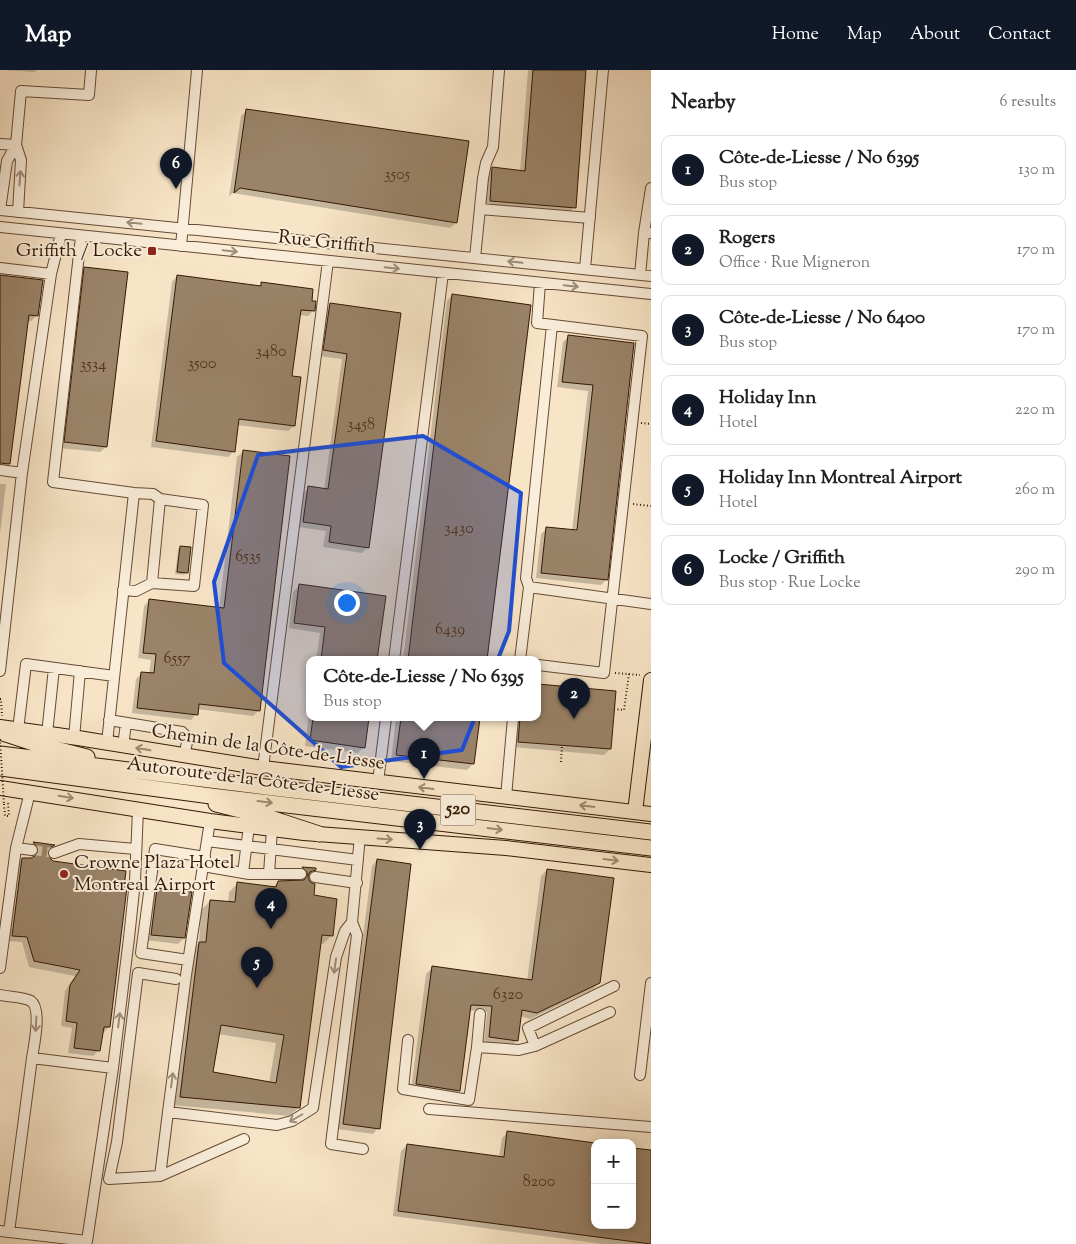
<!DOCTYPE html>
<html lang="en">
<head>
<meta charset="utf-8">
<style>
	:root { --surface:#fff; --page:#f6f6f6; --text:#222; --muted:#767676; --line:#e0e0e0; --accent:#111827 }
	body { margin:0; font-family:"Sorts Mill Goudy",serif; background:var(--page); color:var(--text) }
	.controls { position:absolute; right:15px; bottom:15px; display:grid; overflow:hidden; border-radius:10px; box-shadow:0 2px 12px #0003 }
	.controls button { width:45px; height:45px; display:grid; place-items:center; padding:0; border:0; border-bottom:1px solid var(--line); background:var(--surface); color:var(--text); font:25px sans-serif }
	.you { position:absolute; left:346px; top:532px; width:18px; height:18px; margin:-12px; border:4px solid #fff; border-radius:50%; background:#1a73e8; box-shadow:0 0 0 8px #1a73e833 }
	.badge { display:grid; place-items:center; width:32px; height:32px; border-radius:50%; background:var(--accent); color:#fff; font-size:16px; font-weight:700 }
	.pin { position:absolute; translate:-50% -41px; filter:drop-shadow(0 1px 2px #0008) }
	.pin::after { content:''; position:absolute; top:26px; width:18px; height:15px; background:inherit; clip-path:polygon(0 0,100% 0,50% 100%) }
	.popup { position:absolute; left:306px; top:586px; width:235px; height:65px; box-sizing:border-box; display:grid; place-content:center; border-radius:10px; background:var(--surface); filter:drop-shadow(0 1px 4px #0005); font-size:16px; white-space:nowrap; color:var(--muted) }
	.popup b { font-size:19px; color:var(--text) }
	.popup::after { content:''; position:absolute; left:50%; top:100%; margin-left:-10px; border:10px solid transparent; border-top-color:var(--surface) }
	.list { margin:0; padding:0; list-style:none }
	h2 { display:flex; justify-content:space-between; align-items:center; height:65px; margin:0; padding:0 20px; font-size:21px }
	h2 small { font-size:16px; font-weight:400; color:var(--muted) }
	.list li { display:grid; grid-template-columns:32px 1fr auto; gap:15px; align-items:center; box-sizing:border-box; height:70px; margin:0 10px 10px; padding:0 10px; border:1px solid var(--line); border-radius:10px }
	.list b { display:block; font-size:19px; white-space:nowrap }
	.list p { margin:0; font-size:16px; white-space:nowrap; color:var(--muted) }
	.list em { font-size:16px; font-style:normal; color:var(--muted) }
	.map { position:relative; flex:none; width:651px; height:1174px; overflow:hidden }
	header { display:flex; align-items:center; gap:30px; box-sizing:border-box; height:70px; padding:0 25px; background:var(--accent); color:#fff }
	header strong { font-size:24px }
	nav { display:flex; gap:28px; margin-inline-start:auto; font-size:18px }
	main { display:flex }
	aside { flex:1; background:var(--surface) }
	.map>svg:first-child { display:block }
</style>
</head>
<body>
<header>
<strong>Map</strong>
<nav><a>Home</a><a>Map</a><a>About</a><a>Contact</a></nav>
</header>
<main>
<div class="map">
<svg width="651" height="1174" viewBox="0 0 651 1174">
	<rect width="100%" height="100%" fill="#f8e5c7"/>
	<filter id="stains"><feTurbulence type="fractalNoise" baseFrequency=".004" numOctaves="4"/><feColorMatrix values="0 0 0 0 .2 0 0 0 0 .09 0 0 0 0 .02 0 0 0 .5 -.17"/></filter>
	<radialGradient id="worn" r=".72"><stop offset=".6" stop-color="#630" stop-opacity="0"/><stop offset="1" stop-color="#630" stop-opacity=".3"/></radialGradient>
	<!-- shadow -->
	<path fill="#0003" fill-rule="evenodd" d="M4,0h33l-3,2z
		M528,0h57l-11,137 -5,6 -84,-7 2,-32 6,-6 27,4z
		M247,40l209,113 -6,5 -217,-35 -4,3 12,-80z
		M85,198l21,179 -6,5 -41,-4 20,-174z
		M0,205l37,40 -6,6h-4l-18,143 -6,6 -3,-1z
		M177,206l81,11 3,-3 49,18 3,9 -5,5 -9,-1 -8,63 3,48 -6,5 -51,-6 -3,26 -6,6 -77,-10 21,-165z
		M452,225l78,11 -44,354h-83l44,-359z
		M330,235l70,9 -32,233 -6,6 -39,-6 3,-16 -28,-4 5,-34 6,-5 15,2 18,-131 -24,-3 6,-46z
		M569,266l64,8 -27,236 -5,5 -65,-7 5,-44 6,-6 25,3 16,-140 -31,-4 6,-45z
		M243,382l16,258 -6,6 -56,-7 -1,5 -5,6 -59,-7 4,-34 6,-6 7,1 2,-14 -13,-2 6,-52 6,-6 69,9 18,-152z
		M0,414h6l-6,50z
		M181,477l5,26 -2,2 -9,-1 3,-25z
		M299,516l85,11 -8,63h-60l4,-27 -31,-5 4,-36z
		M538,615l76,8 -4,56 -6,6 -91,-8 1,-29h24z
		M310,635v13h58l-4,29 -6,6 -53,-7z
		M396,648h83l-6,46 -6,6 -76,-9z
		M33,773l19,3 -6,6 63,175 -6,6 -4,17 -6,6 -25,-3 4,-25 -11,-2 4,-35 10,-15 -46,-9 -7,-25 -15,-1 9,-76 6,-6 11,-1v-4l-5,-6z
		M377,790l1,268 -5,6 -35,-5 34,-263z
		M303,798l12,1 -8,8 5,19 19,40 -8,8h-4l-20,163 -9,9 -118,-11 18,-153 9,-9 2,-33 9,-9 18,2 1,-11 9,-9 35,4 6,-5h20l-4,-6zM218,964l58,9 -7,40 -58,-10z
		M547,800l52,113 -6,6 -63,30 -10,-3 -3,24 -5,6 -28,-3 3,-31 -18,-2 -11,81 -5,5 -42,-6 15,-116 6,-6 95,13 14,-105z
		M157,819l27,49 -6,6 -32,-4 5,-45z
		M507,1063l88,92h37l19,-73v92h-48l-210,-28 8,-65 6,-6 92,12 3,-19z"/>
	<!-- building -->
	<path fill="#9a8369" stroke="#341804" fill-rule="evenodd" d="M533,0h53l-10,138 -86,-7 2,-34 33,4z
		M246,39l223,32 -12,82 -217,-35 -6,5z
		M84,197l44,5 -21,175 -43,-5z
		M0,205l43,5 -5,36 -9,-1 -19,149 -10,-1z
		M177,205l84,11v-4l52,7 -1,12h4l-1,10 -14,-1 -9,66 9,1 -6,49 -56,-7 -4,33 -79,-11z
		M452,224l79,11 -44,355h-79z
		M330,233l71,10 -32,235 -40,-6 2,-16 -28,-4 5,-36 20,3 19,-135 -24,-4z
		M568,265l66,8 -26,237 -67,-7 5,-46 31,3 16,-145 -31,-3z
		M243,380l47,6 -30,255 -61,-7 -1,11 -61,-7 4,-36 13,1 2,-19 -13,-1 6,-54 75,9z
		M180,476l11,1 -3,26 -11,-1z
		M299,514l87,12 -9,64h-56l4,-33 -31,-4z
		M538,614l78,7 -5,58 -93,-7 2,-24h18z
		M313,648h56l-4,30 -55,-8z
		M401,648h79l-6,46 -78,-9z
		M33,772l22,3 -6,3 -2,4 1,4 5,5 73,10 -2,16h3l-17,140h-6l-4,24 -26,-3 3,-25 -11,-2 4,-36 10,-15 -46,-9 -7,-24 -15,-1 10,-78h9l7,-4v-6z
		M377,789l34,5 -31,265 -37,-5z
		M302,797l14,1v2l-6,2 -2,5 2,5 5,2 -1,11 23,4 -4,37 -11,-1 -22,173 -120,-11 19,-155h7l4,-42 25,2 2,-20 39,5 2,-6 26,-1 4,-6zM221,955l63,10 -8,48 -63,-11z
		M547,799l67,9 -14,105 -63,30 -15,-3 -4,31 -29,-4 3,-31 -21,-1 -11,86 -44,-7 16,-118 100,14z
		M157,818l35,4 -7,46 -34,-3z
		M507,1061l88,12v82h37v-77l19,2v94l-253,-33 9,-67 97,13z"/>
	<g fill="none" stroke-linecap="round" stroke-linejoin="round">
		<!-- minor-tunnel -->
		<path stroke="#d1bca0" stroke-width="10" stroke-dasharray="10 5" stroke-linecap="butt" d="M32,780l22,3"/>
		<defs>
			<path id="minor" d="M0,74l16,1
				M480,139l110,9
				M0,140l651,66
				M0,140l7,-49 9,-16
				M18,142l3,-52 -5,-15 5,-54 68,4 2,-25
				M0,157l651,67
				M644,163l7,-45
				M81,167l-28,245 81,11 -27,250
				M181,176l16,-176
				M475,188l8,-80 3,-15 7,-16 6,-77
				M0,198l51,6
				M585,199l18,-199
				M640,205l4,-42h7
				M0,400l22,3
				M134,423l19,1 7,5
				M529,517l-3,-9 26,-253
				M123,520l13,1 16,-8 42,3 9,-81 -43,-6 -8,84
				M394,590l49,-387
				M520,590l9,-73 122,17
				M538,595l66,8 38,-337 -105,-13 3,-40
				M0,601l22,-198 29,-199 10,-40
				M109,650l73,12 6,6 -4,18
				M18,660l8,-66 88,12
				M47,664l7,-66
				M74,668l6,-67
				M123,676l3,-23
				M263,698l65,-507
				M378,712l8,-64
				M506,727l7,-79
				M210,751l-7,45 46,8h52
				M360,766l-8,86 5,13 -26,209 32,5
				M207,771l151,19
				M16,778l16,2
				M54,783l25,-9 56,5
				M203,796l-17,109 -18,137 109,13 15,-4 21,-13 23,-151 9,-26 7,-9
				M243,803l6,-47
				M269,804l3,-45
				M315,807l42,6
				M188,890l-47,-7 14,-104 50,8
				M0,898l16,-120 14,-56
				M0,925c9,2 24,2 31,6 11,8 3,44 1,57l81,10
				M610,942l-75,34 -7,-18 86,-42
				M408,970l-5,49 66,11 8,-53 42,3 16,-4
				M477,977l3,-33
				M640,1005l11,-92
				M429,1039l222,18
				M168,1042l-8,64 -51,3 8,-37 21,-169 38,6
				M160,1106l84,-37
				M0,1161l87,10 26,-173 16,-130 6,-57 3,-71
				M9,1162l23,-174"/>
			<path id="major" d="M0,657l78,11 185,30 388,46
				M0,718l210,33 94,12 202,15 145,17
				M635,742l16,-132"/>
			<path id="highway" d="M0,662l36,12 51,13
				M0,684l266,33 385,45
				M0,698l211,28 440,52
				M216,734l48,12 55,18"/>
		</defs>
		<!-- minor casing -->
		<use href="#minor" stroke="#654b35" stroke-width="12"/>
		<!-- major casing -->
		<use href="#major" stroke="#341804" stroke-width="16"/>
		<!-- highway casing -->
		<use href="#highway" stroke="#341804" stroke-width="17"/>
		<!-- path -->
		<path stroke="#341804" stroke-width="2" stroke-dasharray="1 2.5" stroke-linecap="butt" d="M641,353l10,1
			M633,434l18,2
			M615,603l25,2
			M0,629h1l1,17
			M614,639l10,1 5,-36
			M561,692l1,-17
			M4,734l1,12h4l-1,-14"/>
		<!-- minor -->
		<use href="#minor" stroke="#faeedb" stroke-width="10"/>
		<!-- major -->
		<use href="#major" stroke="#f8e5c7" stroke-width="14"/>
		<!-- highway -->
		<use href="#highway" stroke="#f8e5c7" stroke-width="15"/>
		<!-- path-bridge -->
		<path stroke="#341804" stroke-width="2" stroke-dasharray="1 2.5" stroke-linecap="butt" d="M0,669l4,65"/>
	</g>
	<!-- one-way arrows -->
	<defs><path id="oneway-shaft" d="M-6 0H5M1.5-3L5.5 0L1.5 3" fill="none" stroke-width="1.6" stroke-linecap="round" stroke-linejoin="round" transform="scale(1.25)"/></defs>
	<g stroke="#a18e7a">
		<use href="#oneway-shaft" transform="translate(20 108) rotate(-86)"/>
		<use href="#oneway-shaft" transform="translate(134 153) rotate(-174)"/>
		<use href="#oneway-shaft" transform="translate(230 181) rotate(6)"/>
		<use href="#oneway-shaft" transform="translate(515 192) rotate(-174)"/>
		<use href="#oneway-shaft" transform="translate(392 198) rotate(6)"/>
		<use href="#oneway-shaft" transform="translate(571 216) rotate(6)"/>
		<use href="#oneway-shaft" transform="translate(335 896) rotate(98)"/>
		<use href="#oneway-shaft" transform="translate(119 950) rotate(-83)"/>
		<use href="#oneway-shaft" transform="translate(36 954) rotate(93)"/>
		<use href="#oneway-shaft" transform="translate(172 1010) rotate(-82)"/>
		<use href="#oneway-shaft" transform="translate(296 1048) rotate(150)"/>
	</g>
	<g stroke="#a0896f">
		<use href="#oneway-shaft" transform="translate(143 679) rotate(-170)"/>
		<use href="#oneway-shaft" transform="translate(426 718) rotate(-173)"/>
		<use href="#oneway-shaft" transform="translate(66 727) rotate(9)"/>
		<use href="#oneway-shaft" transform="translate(265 732) rotate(7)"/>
		<use href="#oneway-shaft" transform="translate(587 736) rotate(-173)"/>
		<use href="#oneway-shaft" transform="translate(495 759) rotate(7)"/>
		<use href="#oneway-shaft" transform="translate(385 769) rotate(4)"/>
		<use href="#oneway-shaft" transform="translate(611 790) rotate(7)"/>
	</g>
	<!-- marked area -->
	<path fill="#1d4ed8" fill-opacity="0.2" stroke="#1d4ed8" stroke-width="4" stroke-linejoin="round" d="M423,366l98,57 -12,138 -47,119 -121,17 -117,-104 -10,-81 44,-127z"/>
	<!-- markers -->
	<g fill="#8f2418" stroke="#faeedb" stroke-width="2">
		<rect x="147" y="176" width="10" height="10" rx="2.5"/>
		<circle cx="64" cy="804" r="5"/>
	</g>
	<g text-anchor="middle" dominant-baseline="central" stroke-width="4" stroke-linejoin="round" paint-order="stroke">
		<!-- number labels -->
		<g font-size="16" fill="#4e331d">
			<text x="397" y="105">3505</text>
			<text x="271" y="282">3480</text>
			<text x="202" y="294">3500</text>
			<text x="93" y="295">3534</text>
			<text x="361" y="355">3458</text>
			<text x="459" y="459">3430</text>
			<text x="248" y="487">6535</text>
			<text x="450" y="560">6439</text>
			<text x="177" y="589">6557</text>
			<text x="508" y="925">6320</text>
			<text x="539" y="1112">8200</text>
		</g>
		<!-- shield labels -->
		<rect fill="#faeedb" stroke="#6f5844" stroke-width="1" x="440.5" y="724.5" width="35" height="31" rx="4"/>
		<g font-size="18" font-weight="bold" fill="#341804">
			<text x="458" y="740">520</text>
		</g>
		<!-- street labels -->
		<g font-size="19" fill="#341804" stroke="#faeedb">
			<text transform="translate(327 173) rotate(6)">Rue Griffith</text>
			<text transform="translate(268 678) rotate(8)">Chemin de la Côte-de-Liesse</text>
			<text transform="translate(253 710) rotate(7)">Autoroute de la Côte-de-Liesse</text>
		</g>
		<!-- poi labels -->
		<g font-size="19" fill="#341804" stroke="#faeedb" text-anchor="end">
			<text x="142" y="181">Griffith / Locke</text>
			<text x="74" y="793" text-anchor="start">Crowne Plaza Hotel<tspan x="74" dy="22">Montreal Airport</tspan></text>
		</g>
	</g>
	<rect width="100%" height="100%" filter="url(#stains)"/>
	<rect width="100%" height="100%" fill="url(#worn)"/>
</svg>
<div class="controls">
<button>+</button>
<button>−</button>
</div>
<div class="you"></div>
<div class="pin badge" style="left:424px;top:709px">1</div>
<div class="popup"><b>Côte-de-Liesse / No 6395</b>Bus stop</div>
<div class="pin badge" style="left:574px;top:649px">2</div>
<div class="pin badge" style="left:420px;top:780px">3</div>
<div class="pin badge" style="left:271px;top:859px">4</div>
<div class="pin badge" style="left:257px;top:918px">5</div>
<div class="pin badge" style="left:176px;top:119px">6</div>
</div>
<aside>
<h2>Nearby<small>6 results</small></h2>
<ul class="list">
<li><span class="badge">1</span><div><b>Côte-de-Liesse / No 6395</b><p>Bus stop</p></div><em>130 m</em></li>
<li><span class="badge">2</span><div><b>Rogers</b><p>Office · Rue Migneron</p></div><em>170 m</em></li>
<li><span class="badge">3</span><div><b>Côte-de-Liesse / No 6400</b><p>Bus stop</p></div><em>170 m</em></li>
<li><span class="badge">4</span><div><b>Holiday Inn</b><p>Hotel</p></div><em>220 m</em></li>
<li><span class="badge">5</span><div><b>Holiday Inn Montreal Airport</b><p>Hotel</p></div><em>260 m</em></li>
<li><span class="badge">6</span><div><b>Locke / Griffith</b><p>Bus stop · Rue Locke</p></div><em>290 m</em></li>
</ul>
</aside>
</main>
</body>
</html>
